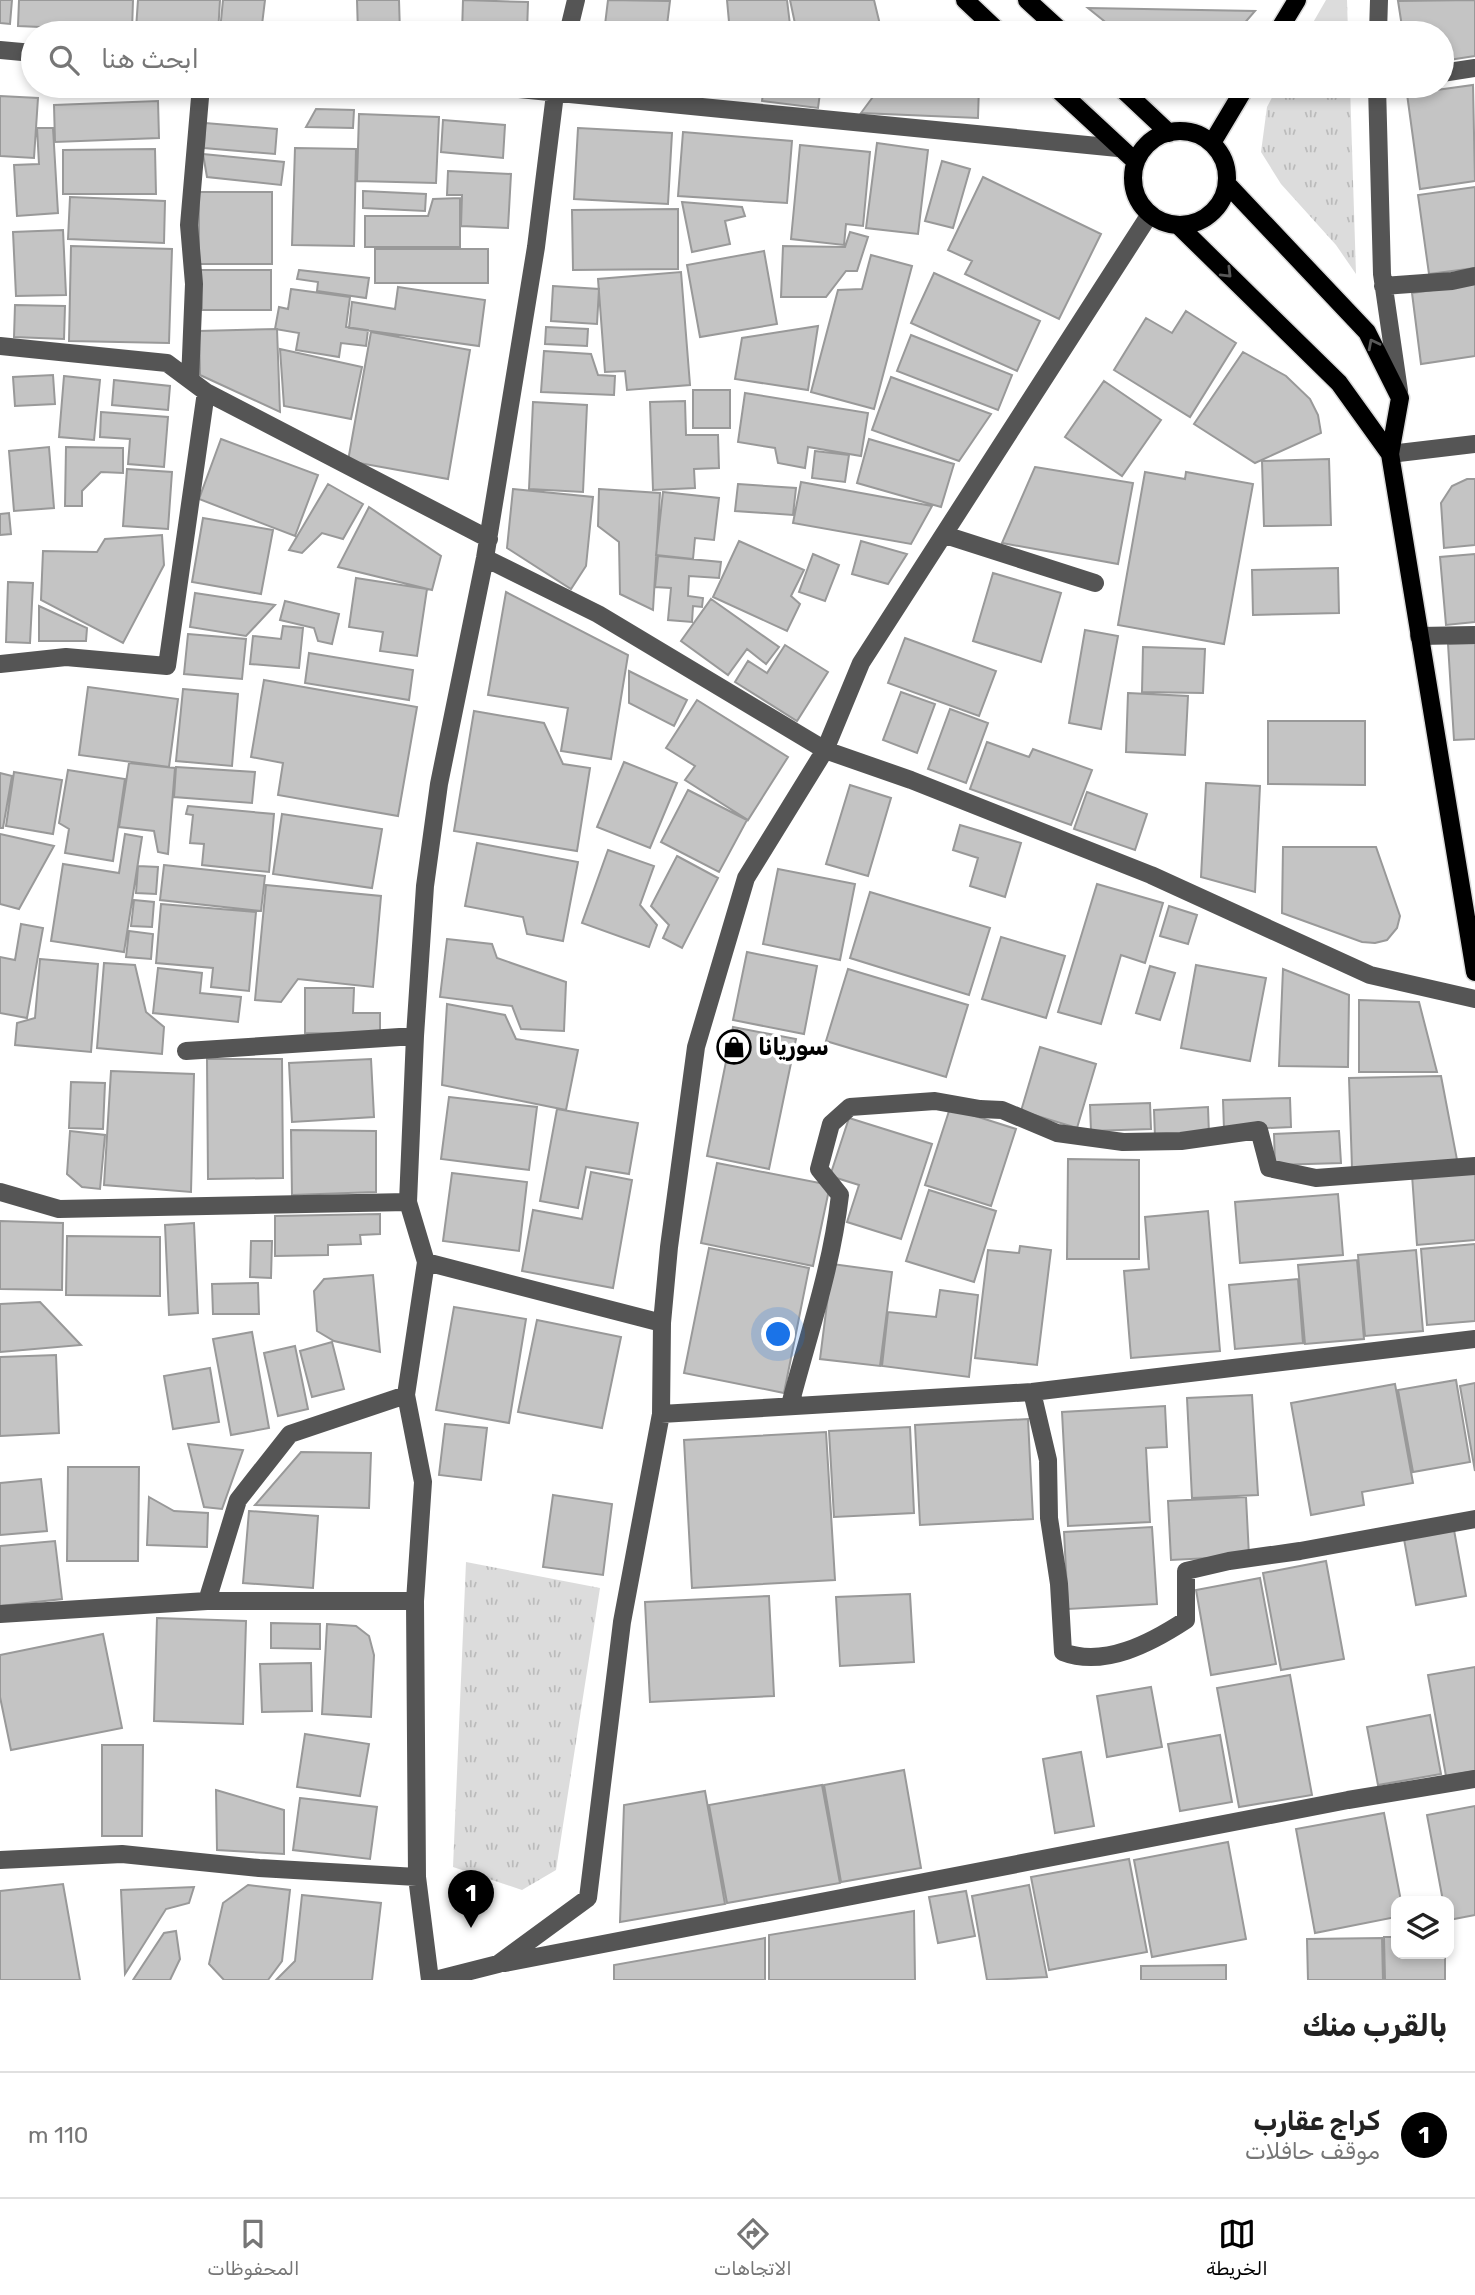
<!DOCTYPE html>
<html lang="ar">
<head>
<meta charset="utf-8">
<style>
	:root { --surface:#fff; --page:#f2f2f2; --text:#222; --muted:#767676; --line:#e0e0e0; --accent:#000 }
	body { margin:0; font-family:Rubik,Vazirmatn,sans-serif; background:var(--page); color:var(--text); direction:rtl }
	.controls { position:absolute; right:21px; bottom:21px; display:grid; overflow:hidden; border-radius:14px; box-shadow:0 4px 10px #0003 }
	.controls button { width:63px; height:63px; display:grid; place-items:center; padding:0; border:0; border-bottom:2px solid var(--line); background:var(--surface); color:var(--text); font:35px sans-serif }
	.you { position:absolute; left:779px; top:1335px; width:24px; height:24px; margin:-18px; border:5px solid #fff; border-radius:50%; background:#1a73e8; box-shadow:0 0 0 10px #1a73e833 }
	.badge { display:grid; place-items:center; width:46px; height:46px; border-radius:50%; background:var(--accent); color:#fff; font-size:23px; font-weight:700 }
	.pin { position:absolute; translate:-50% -58px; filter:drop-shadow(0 2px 4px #0008) }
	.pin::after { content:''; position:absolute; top:37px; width:24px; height:21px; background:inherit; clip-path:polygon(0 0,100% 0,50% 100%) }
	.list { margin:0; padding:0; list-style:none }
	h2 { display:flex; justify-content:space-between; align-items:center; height:91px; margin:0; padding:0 28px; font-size:30px }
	h2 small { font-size:23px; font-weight:400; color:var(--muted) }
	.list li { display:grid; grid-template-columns:46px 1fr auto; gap:21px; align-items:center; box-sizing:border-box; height:126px; padding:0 28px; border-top:2px solid var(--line) }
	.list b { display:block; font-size:26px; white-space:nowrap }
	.list p { margin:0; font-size:23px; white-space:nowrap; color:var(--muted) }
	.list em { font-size:23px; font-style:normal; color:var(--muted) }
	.icon { flex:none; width:38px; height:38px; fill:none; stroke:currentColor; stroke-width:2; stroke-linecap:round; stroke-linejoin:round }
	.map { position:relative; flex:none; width:1475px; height:1980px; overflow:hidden; direction:ltr }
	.search { position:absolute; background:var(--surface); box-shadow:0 4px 10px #0003; left:21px; right:21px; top:21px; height:77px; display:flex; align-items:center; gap:18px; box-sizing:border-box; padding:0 24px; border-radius:38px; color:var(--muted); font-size:26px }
	.sheet { height:217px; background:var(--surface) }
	nav { display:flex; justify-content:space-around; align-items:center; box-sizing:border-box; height:98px; border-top:2px solid var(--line); background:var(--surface); font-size:19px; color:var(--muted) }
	nav a { display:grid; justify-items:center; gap:4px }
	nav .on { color:var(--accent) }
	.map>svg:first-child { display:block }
</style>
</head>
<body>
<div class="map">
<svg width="1475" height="1980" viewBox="0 0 1475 1980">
	<defs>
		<pattern id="park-tufts" width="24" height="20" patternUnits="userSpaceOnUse" patternTransform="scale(1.75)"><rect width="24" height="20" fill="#dcdcdc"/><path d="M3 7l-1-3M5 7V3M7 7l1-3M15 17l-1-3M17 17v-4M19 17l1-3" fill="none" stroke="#bbb"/></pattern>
	</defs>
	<rect width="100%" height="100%" fill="#fff"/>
	<!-- park -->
	<path fill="url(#park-tufts)" d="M1326,0h21l1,33h-41z
		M1278,86h72l6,188 -20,-29 -55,-61 -20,-32 6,-45z
		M466,1562l134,26 -44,282 -34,20 -69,-23z"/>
	<!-- building -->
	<path fill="#c4c4c4" stroke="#999" stroke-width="2" d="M0,0h12l-2,24 -10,-1z
		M19,0h114l-1,31 -114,-5z
		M138,0h82l-2,33 -82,-4z
		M223,0h42l-4,33 -41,-2z
		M357,0h42l1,33h-42z
		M463,0l65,2 -1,31h-65z
		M608,0l62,1 -4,32h-62z
		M727,0h60l4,33h-61z
		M790,0h84l8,33h-85z
		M1475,0v56l-33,5v-28h-39l-5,-32z
		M1088,8l167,3 -19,22h-117z
		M1473,85l2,96 -55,8 -13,-95z
		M764,86h57l-3,22 -56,-7z
		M881,86h98l-1,32 -117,-5z
		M0,96l38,2 -4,60 -34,-2z
		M158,101l1,37 -104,4 -1,-37z
		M316,109l38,1 -1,18 -47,-1z
		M359,114l80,3 -3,66 -79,-2z
		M443,120l62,5 -2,33 -62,-6z
		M205,123l72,6 -2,25 -71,-6z
		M37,128h16l5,85 -41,3 -3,-51 25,-1z
		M578,128l94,5 -4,71 -94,-5z
		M683,132l109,9 -5,62 -109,-7z
		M877,143l51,7 -10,84 -52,-6z
		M800,145l70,7 -7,74 -17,-2 -2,21 -53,-6z
		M295,148l61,1 -2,97 -62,-1z
		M155,149l1,45h-93v-44z
		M203,154l81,8 -3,23 -74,-8z
		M942,161l28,8 -17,59 -28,-7z
		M448,171l63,3 -3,54 -47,-2 1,-31h-15z
		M983,177l118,57 -42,85 -94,-45 7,-13 -24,-11z
		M1475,187v81l-46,6 -11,-79z
		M363,191l63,3 -1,17 -62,-3z
		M199,192h73v72h-73z
		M70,197l95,4 -1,42 -96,-4z
		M460,198v49h-95v-31h63l5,-17z
		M682,202l60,5 3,9 -20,5 5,23 -38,8z
		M678,209v60l-105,1 -1,-60z
		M63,230l3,65 -50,1 -3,-64z
		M850,232l18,5 -11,34h-11l-20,26h-45l2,-51 62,1z
		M71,246l101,3 -3,94 -100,-2z
		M375,249h113v34h-113z
		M764,251l13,73 -77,13 -13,-72z
		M871,255l41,11 -38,143 -63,-17 27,-102 24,-1z
		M201,270h70v40h-69z
		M299,270l70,8 -3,20 -49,-7 1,-9 -21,-3z
		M681,272l9,113 -63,5 -2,-19 -20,1 -7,-93z
		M934,273l106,48 -23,50 -106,-48z
		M1475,284v72l-54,8 -9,-71z
		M553,286l46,3 -2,35 -46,-3z
		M398,287l87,13 -6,46 -130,-18 3,-26 43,7z
		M291,289l59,8 -4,30 22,3 -2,16 -25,-3 -2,14 -43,-7 3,-17 -24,-4 4,-22 9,2z
		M15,305l50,1 -1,33 -50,-2z
		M1186,311l50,32 -46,74 -76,-47 32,-52 26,15z
		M818,326l-10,64 -73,-11 7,-41z
		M546,327l42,2 -1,17 -42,-2z
		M277,329l3,83 -80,-37 -1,-44z
		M371,332l99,18 -22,129 -100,-18z
		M911,335l101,40 -14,35 -101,-39z
		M280,349l82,18 -11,52 -67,-13z
		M544,351l47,3 7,21 17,1 -1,19 -73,-3z
		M1243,352l43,24 24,23 8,16 3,18 -66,30 -61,-39z
		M53,375l2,29 -40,2 -2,-29z
		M64,376l36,4 -6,60 -35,-3z
		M891,377l100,37 -32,47 -87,-31z
		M114,380l56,6 -2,24 -56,-5z
		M1104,381l57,39 -39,56 -57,-39z
		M693,390h37v38h-37z
		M745,393l123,20 -7,43 -53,-9 -3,21 -27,-5 -3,-15 -37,-6z
		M685,401l1,34h32l1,33 -25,1 1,19 -42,2 -3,-88z
		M533,402l54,3 -4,87 -54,-3z
		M101,412l67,5 -4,50 -36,-3 2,-25 -30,-2z
		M221,439l97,36 -23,61 -96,-37z
		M869,439l85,25 -13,43 -84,-24z
		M49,447l5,61 -40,3 -5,-60z
		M66,447l57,1v25l-22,-1 -19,19v15h-17z
		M815,451l34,4 -4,27 -33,-4z
		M1329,459l2,66 -67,1 -2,-65z
		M1035,467l98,16 -15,81 -116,-21z
		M127,469l45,3 -4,57 -45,-3z
		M1145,472l40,7 1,-7 67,12 -29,160 -106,-19z
		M1467,479h8v66l-31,3 -3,-45 11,-17z
		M801,482l131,24 -21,38 -118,-21z
		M328,484l35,20 -20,35 -21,-6 -20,20 -13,-3z
		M738,484l58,4 -3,27 -58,-4z
		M513,489l80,8 -7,69 -15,23 -64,-41z
		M599,489l61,4 -7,117 -33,-16 -1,-52 -21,-16z
		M663,492l56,6 -5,42 -19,-2 -2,21 -37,-4z
		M369,507l72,49 -9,34 -94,-23z
		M9,513l2,21 -11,1v-21z
		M203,518l70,12 -12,64 -69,-12z
		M162,535l2,30 -41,78 -82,-43 2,-49 54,1 8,-13z
		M739,541l65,29 -13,26 9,8 -13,27 -74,-34z
		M861,541l46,13 -19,30 -36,-10z
		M813,554l26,11 -14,36 -26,-9z
		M1475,554v68l-29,3 -6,-68z
		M658,556l63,6 -2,16 -30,-2 -1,20 15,2 -1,9 -9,-1 -1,16 -24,-2 3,-32 -16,-1z
		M1338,568l1,45 -86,2 -1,-45z
		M993,573l68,20 -20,69 -68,-21z
		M356,578l71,11 -10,67 -37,-5 3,-19 -34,-5z
		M8,582l25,1 -3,60 -24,-1z
		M506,592l122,63 -17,104 -50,-8 7,-43 -80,-13z
		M195,593l80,12 -29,31 -56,-9z
		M711,599l68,48 -13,17 -19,-15 -19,26 -47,-34z
		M285,601l54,13 -7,30 -14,-3 -4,-13 -34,-8z
		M39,606l48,22 -1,13h-47z
		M283,626l20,2 -4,40 -49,-4 3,-28 28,3z
		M1085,630l33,6 -17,93 -32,-6z
		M188,634l58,5 -4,40 -58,-5z
		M905,638l91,33 -17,45 -91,-33z
		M1475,643v96l-21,1 -6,-96z
		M785,645l43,27 -31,49 -62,-39 13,-21 19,12z
		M1143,647l62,2 -2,44 -61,-1z
		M309,653l104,17 -4,30 -104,-17z
		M629,671l58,29 -13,26 -45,-23z
		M264,680l153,27 -19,109 -120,-21 5,-32 -32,-6z
		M88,687l90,12 -9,68 -90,-12z
		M183,689l55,5 -6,72 -56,-5z
		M901,692l34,12 -18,49 -34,-13z
		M1128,693l60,3 -3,59 -59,-3z
		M697,700l91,57 -40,63 -63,-40 10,-14 -29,-18z
		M950,709l38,14 -22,60 -38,-14z
		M474,711l70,12 19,41 27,4 -13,83 -123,-20z
		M1268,721h97v64l-97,-1z
		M987,742l42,15 4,-8 59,21 -21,55 -101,-36z
		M624,762l53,21 -27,65 -53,-21z
		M129,763l46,5 -7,86 -10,-2 -4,-21 -35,-4z
		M176,767l79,5 -3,31 -78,-6z
		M68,770l57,9 -12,82 -48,-8 4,-24 -10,-6z
		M14,772l48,8 -9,54 -47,-8z
		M0,773l12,3 -9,52h-3z
		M1206,783l54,3 -5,106 -54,-15z
		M850,785l41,13 -23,78 -42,-12z
		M688,790l59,30 -28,52 -58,-30z
		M1087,792l60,22 -12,36 -61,-21z
		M188,806l86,8 -5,58 -67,-7 2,-21 -14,-1 3,-28 -7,-1z
		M282,814l100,15 -10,59 -99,-14z
		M960,825l61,18 -16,54 -35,-11 8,-28 -25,-8z
		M0,834l54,12 -35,63 -19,-5z
		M125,834l17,3 -18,115 -73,-11 12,-77 56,9z
		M477,843l101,19 -15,79 -36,-7 -4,-17 -58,-11z
		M1283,847h93l24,69 -3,12 -10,12 -12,3 -13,-1 -80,-29z
		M608,850l46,16 -14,39 17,20 -8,22 -67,-24z
		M677,856l41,22 -36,70 -19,-10 6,-13 -18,-19z
		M164,865l101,11 -4,35 -101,-11z
		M138,866l20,1 -2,27 -20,-1z
		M778,869l77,15 -15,76 -77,-16z
		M1097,884l66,19 -18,60 -24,-8 -20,69 -43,-12z
		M266,885l115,11 -8,91 -75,-8 -17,23 -26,-2z
		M870,892l120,36 -21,67 -119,-37z
		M134,900l20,2 -2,25 -21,-1z
		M161,904l95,8 -7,79 -38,-4 2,-19 -57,-5z
		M1169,906l28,9 -9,29 -28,-8z
		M21,924l22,4 -16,90 -27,-5v-56l15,3z
		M129,931l24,3 -2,25 -25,-2z
		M1001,937l64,19 -19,62 -64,-19z
		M447,939l45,5 5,14 69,24 -2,49 -43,-2 -9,-23 -72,-9z
		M747,952l70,14 -13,68 -71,-14z
		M40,959l58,5 -7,88 -76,-7 2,-22 18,-5z
		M104,963l31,2 11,47 18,15 -2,27 -65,-6z
		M1196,965l70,13 -16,83 -69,-13z
		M1150,966l25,7 -15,47 -24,-7z
		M158,968l44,5 -2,20 41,4 -3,25 -85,-9z
		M848,969l120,36 -22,72 -120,-36z
		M1283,969l66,26 -1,72 -69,-1z
		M305,988h49l-1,25h27v21l-75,-1z
		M1359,1000l60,2 18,70h-78z
		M447,1004l58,11 11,24 62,11 -12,60 -124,-25z
		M733,1027l63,12 -27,130 -62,-13z
		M1040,1047l56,17 -19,64 -56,-17z
		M207,1059h75l1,119 -75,1z
		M371,1059l3,58 -82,5 -3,-59z
		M111,1071l83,3 -3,118 -87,-7z
		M1441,1076l17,89 -106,3 -3,-90z
		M71,1082l34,1 -2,46 -34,-1z
		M449,1097l88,10 -8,63 -88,-11z
		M1290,1098l1,29 -67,3 -1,-30z
		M1150,1103l1,26 -60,2 -1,-26z
		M1208,1107l1,28 -54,2 -1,-27z
		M950,1108l66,21 -25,77 -66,-21z
		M557,1109l81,14 -9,51 -43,-7 -8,41 -38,-7z
		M849,1118l83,26 -31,95 -54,-17 12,-37 -29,-9z
		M291,1130l85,1v61l-84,3z
		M70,1131l35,4 -5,54 -18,-2 -15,-13z
		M1339,1131l2,32 -66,2 -1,-31z
		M1068,1159l71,1v99h-72z
		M717,1163l113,22 -17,81 -112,-23z
		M1475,1170v70l-58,5 -5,-70z
		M591,1172l41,8 -19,108 -91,-17 11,-61 49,9z
		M452,1173l75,9 -8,69 -76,-10z
		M929,1190l67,21 -22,71 -68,-21z
		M1338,1194l5,61 -103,8 -5,-61z
		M1208,1211l12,140 -89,7 -7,-87 25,-2 -4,-52z
		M380,1214v20l-20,1 1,9 -33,1v10l-53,1v-40z
		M0,1221l63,2 -1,67 -62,-1z
		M194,1223l4,90 -29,2 -4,-90z
		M67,1236l93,1v59l-94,-1z
		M251,1241h21l-1,37 -21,-1z
		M1475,1244v77l-48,4 -6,-76z
		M1020,1246l31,4 -14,115 -62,-7 13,-108 31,3z
		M709,1248l100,20 -25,125 -100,-20z
		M1416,1250l7,81 -58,5 -7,-81z
		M1357,1260l7,79 -59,5 -7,-79z
		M832,1264l60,8 -12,94 -60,-7z
		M373,1275l7,77 -46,-11 -17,-10 -3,-40 10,-12z
		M1298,1279l5,64 -68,6 -6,-64z
		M258,1283l1,31h-46l-1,-30z
		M940,1290l38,5 -9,82 -87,-11 6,-54 48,5z
		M40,1302l41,43 -81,7v-48z
		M454,1307l72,12 -17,104 -73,-13z
		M537,1320l84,17 -19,91 -84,-16z
		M252,1332l17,96 -38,7 -18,-96z
		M332,1342l12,47 -32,8 -12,-46z
		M295,1346l13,63 -30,7 -14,-63z
		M56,1355l3,78 -59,3v-79z
		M210,1368l9,54 -46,7 -9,-53z
		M1456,1380l14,82 -57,10 -15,-82z
		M1475,1383v88l-15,-85z
		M1395,1384l18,99 -51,9 2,13 -53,10 -20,-112z
		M1252,1395l6,100 -66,3 -5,-100z
		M1165,1406l2,41 -21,1 4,74 -82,4 -6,-114z
		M1028,1419l5,100 -113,6 -5,-100z
		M445,1424l42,4 -6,52 -42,-5z
		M910,1427l4,86 -80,4 -5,-86z
		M826,1432l9,148 -143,8 -8,-148z
		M188,1444l55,6 -21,59 -18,-2z
		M301,1452l70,1 -2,55 -114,-3z
		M68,1467h71l-1,94h-71z
		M41,1479l6,52 -47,4v-52z
		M553,1495l59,9 -9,71 -60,-8z
		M149,1497l25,14 34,2 -1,34 -60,-2z
		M1246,1497l3,59 -78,4 -3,-59z
		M249,1511l69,5 -5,72 -70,-5z
		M1152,1527l5,77 -89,5 -4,-77z
		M1454,1530l12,66 -50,9 -12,-66z
		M55,1541l7,58 -62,7v-60z
		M1326,1561l18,98 -63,11 -18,-97z
		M1260,1578l16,86 -65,11 -15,-85z
		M910,1594l4,68 -74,4 -4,-69z
		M769,1596l5,100 -124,6 -5,-100z
		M157,1618l89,3 -3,103 -89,-3z
		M271,1623l49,1v25l-49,-1z
		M327,1624l29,2 13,10 5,19 -3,62 -49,-3z
		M103,1634l19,94 -111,22 -11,-53v-42z
		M311,1663l1,48 -50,1 -2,-48z
		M1475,1667v104l-29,5 -18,-101z
		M1290,1675l22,120 -73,12 -22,-119z
		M1151,1687l11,60 -55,10 -10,-61z
		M1430,1715l11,59 -63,11 -11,-58z
		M305,1734l64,10 -9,52 -63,-9z
		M1220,1735l12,67 -52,9 -12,-67z
		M102,1745h41l-1,91h-40z
		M1081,1752l13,74 -39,7 -12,-74z
		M904,1770l17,98 -80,14 -17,-97z
		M822,1785l18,98 -113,20 -18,-98z
		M216,1790l68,20v44l-67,-4z
		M705,1791l20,113 -105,18 4,-117z
		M300,1798l77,9 -7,52 -77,-9z
		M1475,1806v109l-26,5v-19h-6l-16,-86z
		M1384,1813l17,88h-5v16l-81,16 -19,-104z
		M1228,1842l18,97 -94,18 -18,-97z
		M1129,1859l18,93 -98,18 -18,-93z
		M63,1884l17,96h-80v-89z
		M248,1885l42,5 -8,71 -14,19h-44l-15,-16 14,-61z
		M1029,1885l18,92 -60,3 -15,-84z
		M194,1887l-5,16 -23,6 -41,65 -4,-84z
		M966,1891l9,45 -37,7 -9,-46z
		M302,1895l79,8 -9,77h-96l19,-19z
		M914,1911l1,69h-146v-45z
		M176,1931l4,28 -10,21h-37l31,-47z
		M1384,1937h12v17h49v26h-60z
		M765,1938v42h-151v-15z
		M1382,1938l1,42h-75l-1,-41z
		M1226,1965v15h-85v-14z"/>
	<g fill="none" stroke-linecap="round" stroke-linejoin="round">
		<defs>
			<path id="major" d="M965,0l35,33
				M1027,0l36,33
				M1277,33l20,-33
				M1054,86l82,76
				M1119,86l50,47
				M1133 178a47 47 0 1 1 94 0a47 47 0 1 1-94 0Z
				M1212,143l34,-57
				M1227,184l140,148 33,66 -10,56 85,518
				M1178,225l161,158 51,71"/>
		</defs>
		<!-- major casing -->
		<use href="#major" stroke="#dbdbdb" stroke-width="21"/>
		<!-- minor -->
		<path stroke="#555" stroke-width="18" d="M568,33l8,-33
			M1378,33l1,-33
			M0,50l33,3
			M1442,73l33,-5
			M488,86l630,62
			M1377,86l5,188 17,117
			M1383,286l69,-5 23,-5
			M0,346l167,17 39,29 283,147
			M190,380l4,-96 -5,-59 12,-139
			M1390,454l85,-10
			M945,535l150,48
			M485,558l113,56 227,136 86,30 240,95 219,100 105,24
			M1419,636l56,-1
			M0,664l66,-7 101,9 39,-274
			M186,1051l229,-15
			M0,1192l59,17 349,-7
			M426,1262l236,61
			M1032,1392l16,68 1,58 10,66 4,68c41,16 88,-9 123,-32v-49l43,-10 71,-10 175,-32
			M790,1405c19,-73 41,-134 50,-210l-21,-26 12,-45 19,-17 85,-6 45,8 22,1 55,23 66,9 58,-1 78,-11 10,38 47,10 159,-12
			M661,1414l371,-22 443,-53
			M207,1601l31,-101 52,-66 116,-39
			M0,1614l207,-13h208
			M0,1860l122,-6 137,14 158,9
			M505,1963l843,-163 127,-21
			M430,1980l-13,-103 -2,-276 8,-119 -17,-87 20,-133 -18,-60 7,-166 10,-150 14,-102 46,-226 51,-311 20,-161
			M435,1980l63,-16 90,-66 34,-276 39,-208 1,-91 7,-76 27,-200 50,-169 79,-128 36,-87 289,-449"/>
		<!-- major -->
		<use href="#major" stroke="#000" stroke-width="18"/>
	</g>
	<!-- one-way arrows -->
	<defs><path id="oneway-chevron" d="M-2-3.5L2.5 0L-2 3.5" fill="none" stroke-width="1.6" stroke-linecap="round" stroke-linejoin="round" transform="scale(1.75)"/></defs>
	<g stroke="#595959">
		<use href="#oneway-chevron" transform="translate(1227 273) rotate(45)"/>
		<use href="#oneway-chevron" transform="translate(1373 344) rotate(-117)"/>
	</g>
	<!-- icons -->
	<defs>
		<symbol id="shop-ring" viewBox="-11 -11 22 22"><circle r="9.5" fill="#fff" stroke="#000" stroke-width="1.5"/><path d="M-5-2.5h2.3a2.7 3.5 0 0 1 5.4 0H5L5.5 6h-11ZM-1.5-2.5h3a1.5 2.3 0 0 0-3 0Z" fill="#000"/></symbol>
	</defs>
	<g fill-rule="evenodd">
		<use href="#shop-ring" x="715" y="1028" width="38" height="38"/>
	</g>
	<g text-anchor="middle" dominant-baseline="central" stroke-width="7" stroke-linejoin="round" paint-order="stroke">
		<!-- poi labels -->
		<g font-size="24" font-weight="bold" fill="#000" stroke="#fff" text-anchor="start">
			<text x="758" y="1047">سوريانا</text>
		</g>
	</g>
</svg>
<div class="controls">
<button><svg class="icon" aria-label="layers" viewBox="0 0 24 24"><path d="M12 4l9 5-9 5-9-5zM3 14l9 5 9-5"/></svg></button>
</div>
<div class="you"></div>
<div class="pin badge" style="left:471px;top:1928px">1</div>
<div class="search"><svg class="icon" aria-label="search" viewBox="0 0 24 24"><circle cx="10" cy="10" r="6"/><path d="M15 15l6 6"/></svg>ابحث هنا</div>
</div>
<section class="sheet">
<h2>بالقرب منك<small></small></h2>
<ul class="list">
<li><span class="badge">1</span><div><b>كراج عقارب</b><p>موقف حافلات</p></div><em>110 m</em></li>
</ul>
</section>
<nav>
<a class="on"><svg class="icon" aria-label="map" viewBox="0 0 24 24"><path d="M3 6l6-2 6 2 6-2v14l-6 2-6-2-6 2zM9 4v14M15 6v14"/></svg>الخريطة</a>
<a><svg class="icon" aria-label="directions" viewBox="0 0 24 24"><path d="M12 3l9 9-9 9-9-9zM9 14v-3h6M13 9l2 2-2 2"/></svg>الاتجاهات</a>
<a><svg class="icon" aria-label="saved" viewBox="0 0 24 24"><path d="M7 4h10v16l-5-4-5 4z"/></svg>المحفوظات</a>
</nav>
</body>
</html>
